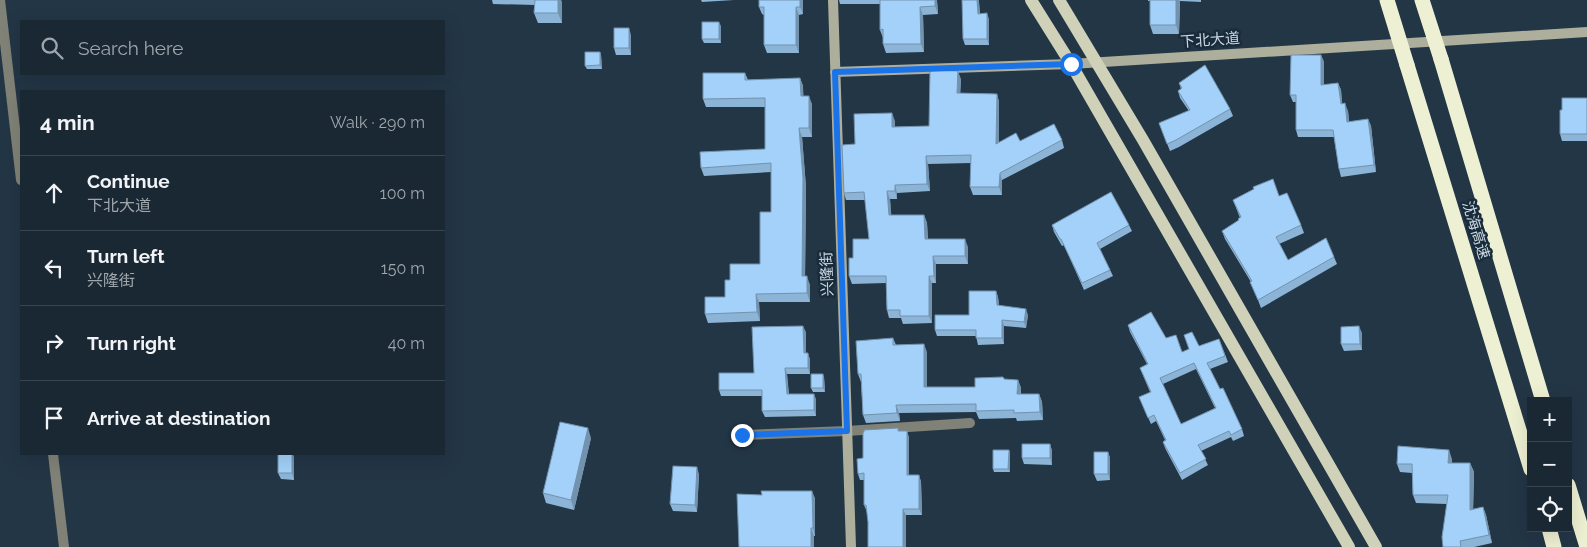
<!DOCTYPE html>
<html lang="en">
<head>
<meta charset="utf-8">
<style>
	:root { --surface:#1a2834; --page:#23303c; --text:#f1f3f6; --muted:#9fa6ac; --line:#38444f }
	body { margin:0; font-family:Raleway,"Noto Sans SC",sans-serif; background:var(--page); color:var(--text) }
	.controls { position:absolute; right:15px; bottom:15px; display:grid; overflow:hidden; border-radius:0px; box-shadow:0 5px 20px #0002 }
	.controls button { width:45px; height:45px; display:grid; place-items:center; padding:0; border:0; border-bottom:1px solid var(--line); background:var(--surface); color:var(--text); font:25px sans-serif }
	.stop { position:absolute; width:15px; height:15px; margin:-11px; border:4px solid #1a73e8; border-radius:50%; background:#fff }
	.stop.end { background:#1a73e8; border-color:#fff; box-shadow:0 1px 5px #0008 }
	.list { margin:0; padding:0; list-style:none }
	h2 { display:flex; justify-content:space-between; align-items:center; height:65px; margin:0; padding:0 20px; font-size:21px }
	h2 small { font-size:16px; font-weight:400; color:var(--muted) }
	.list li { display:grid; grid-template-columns:32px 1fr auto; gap:15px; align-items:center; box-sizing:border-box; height:75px; padding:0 20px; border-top:1px solid var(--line) }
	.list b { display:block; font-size:19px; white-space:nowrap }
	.list p { margin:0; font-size:16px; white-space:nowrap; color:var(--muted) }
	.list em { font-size:16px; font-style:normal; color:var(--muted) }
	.icon { flex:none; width:28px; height:28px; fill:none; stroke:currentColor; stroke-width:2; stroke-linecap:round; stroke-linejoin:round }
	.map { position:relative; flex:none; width:1587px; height:547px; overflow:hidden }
	.search { position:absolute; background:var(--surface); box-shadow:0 5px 20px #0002; left:20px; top:20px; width:425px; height:55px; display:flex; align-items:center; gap:12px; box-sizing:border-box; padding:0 18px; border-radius:0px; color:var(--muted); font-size:19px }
	.panel { position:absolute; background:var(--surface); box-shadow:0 5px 20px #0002; left:20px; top:90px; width:425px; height:365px; border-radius:0px }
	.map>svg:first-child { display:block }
</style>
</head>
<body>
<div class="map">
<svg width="1587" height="547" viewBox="0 0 1587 547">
	<rect width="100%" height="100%" fill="#233646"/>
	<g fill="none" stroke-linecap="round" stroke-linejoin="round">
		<!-- street -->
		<path stroke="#818277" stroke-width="10" d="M0,0l21,180
			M742,435l105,-4 123,-8
			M53,454l11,93"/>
		<!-- secondary -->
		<path stroke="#adaf9c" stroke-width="10" d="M833,0l18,547
			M835,72l236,-8 516,-32"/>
		<!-- primary -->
		<path stroke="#cfd1b9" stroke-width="12" d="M1031,0l40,64 278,483
			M1059,0l84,140 233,407"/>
		<!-- highway -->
		<path stroke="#eef0d3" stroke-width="15" d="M1441,59l102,342
			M1407,65l124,404
			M1568,485l19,62
			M1549,528l5,19"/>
		<!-- highway-bridge -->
		<path stroke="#eef0d3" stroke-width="15" d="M1387,0l20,65
			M1422,0l19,59"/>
	</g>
	<!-- wall -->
	<path fill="#8cb4d6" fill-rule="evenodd" d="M492,0h69l1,3v20h-24l-4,-10 1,-8 -42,-1z
		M701,0h33l-32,2z
		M759,0h44v14l-4,1v38h-32l-3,-8v-30l-2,-1 -3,-7z
		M839,0h98l1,14 -15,1 1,37 -38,1 -3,-9v-6l-3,-8v-26h-40z
		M1148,0h53v2l-21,-1 -1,33h-26l-3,-9v-24h-2z
		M979,2l1,12 9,5v26h-24l-2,-6z
		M721,26v17h-17l-2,-4z
		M631,35v20h-15l-2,-7z
		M600,52l1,3 1,14h-15l-2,-3z
		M1321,55l3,7v23l14,-2 3,7 1,14 6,7 1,11 19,-3 3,7 5,46 -35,5 -2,-8 -5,-32h-36l-2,-7v-28h-3l-3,-7z
		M745,73l3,7 52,-2 3,8v10l9,8v33h-10l4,50 -1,89 5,9v17h-51l1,19 -52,2 -3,-9 20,-17 5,-17 30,-16 11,-52v-40l-67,4 -3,-8 64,-19v-42h-59l-3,-8z
		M961,79l-1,14 37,1 2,8v40l21,-1 42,-1 2,8 -62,32v15h-29l-3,-8 1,-24 -43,1 2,27 -33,2v6h-7l1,16h33l3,8 1,16 40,8v17h-32v19h-4v40l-29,1 -2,-6h-12l-2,-8 -1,-27 -34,1 -3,-8 4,-18 16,-19 -4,-39h-19l-2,-7 11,-49 40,-23v6l34,-1z
		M1179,83l51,26 3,7 -54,31 -9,4 -11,-28 30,-12 -9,-13 -2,-7 3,-2z
		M1587,98v43h-25l-2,-7 2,-24z
		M1279,196l22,29 3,8 -25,11 9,16 46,-3 3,7 -76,44 -10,-26 -26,-43 -3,-8 17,-11 1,-2 -7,-18z
		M1052,225h77l3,6 -32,18 13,27 -29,14 -20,-45 -2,1 -8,-14z
		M996,291l2,6 1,8 29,10 -2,13 -22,-2v18l-26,1 -2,-9h-39l-2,-6 34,-15z
		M1128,325l38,13 16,14 37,-13 9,23 -18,7 10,20 22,40 2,7 -11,5 -2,-4 -30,14 7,14 -26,15 -17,-32 -2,-6 2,-2 -9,-19 -5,3 -12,-27 11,-5 -10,-24 7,-4 -17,-32zM1196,369l19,39 -34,16 -18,-40z
		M806,332v21l4,6v15h-23l2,20 27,5v17l-51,1 -3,-6v-15h-41l-2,-6 35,-17z
		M1362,333v17l-18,1 -3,-7z
		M893,338l3,7 31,7v35h48l28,-10 1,3h14l3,8v6h18l3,8 1,18 -26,1 -1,-3 -37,1 -3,-7 -77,1 1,8 -34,2 -3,-8 -2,-33 -3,-8z
		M824,377l1,15h-12l-2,-4z
		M898,428l1,3h8l2,7v37h10l2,7 1,33h-16v32l-38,-25 -1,-10 -3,-7v-25h-4l-2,-6z
		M591,438l-17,72 -28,-7 -3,-10z
		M1050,444l2,7v14l-28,-1 -2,-6z
		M1009,450l1,3v19h-16l-1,-3z
		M1108,452l2,6v22l-13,1 -3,-7z
		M294,457v23l-13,-1 -3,-6z
		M1452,459v4h18l4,9 -1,37 10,-2 3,8 6,28 -18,4h-31l4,-43 -31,-1 -3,-8 -1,-22 -12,-1 -3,-8z
		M699,474l-2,38 -24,-1 -3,-7z
		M815,498v38h-1v11h-75z"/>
	<!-- shaded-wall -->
	<path fill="#7292ae" d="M558,0h3l1,3v20l-4,-10z
		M800,0h3v14l-3,-7z
		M935,0h2v1l1,13 -3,-8z
		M977,0h2v2l1,17 -2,-5z
		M1176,0h3l1,1 -1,33 -3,-9z
		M796,7l3,8v38l-3,-8z
		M920,7l3,8 1,37 -3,-8z
		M987,13l2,6v26l-2,-6z
		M719,22l2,4v17l-2,-4z
		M629,28l2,7v20l-2,-7z
		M600,52l1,3 1,14 -2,-4z
		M1321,55l3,7v30l-3,-7z
		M958,71l3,8 -1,22 -3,-8z
		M800,78l3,8 1,18 -3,-8z
		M1338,83l3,7 2,21 -2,-7z
		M997,94l2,8v50l-3,-8z
		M809,96l3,8v33l-3,-9z
		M1345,103l3,8 2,18 -3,-7z
		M892,113l3,8v14l-3,-8z
		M1368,119l3,7 5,46 -2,-7z
		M799,128l3,9 4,50 -1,98 -3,-9z
		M926,156l2,8 2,27 -3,-7z
		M1000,173l2,7v15l-3,-8z
		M895,185l2,8v6l-2,-8z
		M887,191l3,8 2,24 -3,-8z
		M924,215l3,8 1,24 -3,-8z
		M965,239l3,8v17l-3,-8z
		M933,256l3,8v19l-2,-7z
		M807,276l3,9v17l-3,-9z
		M929,276l3,7v40l-3,-7z
		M996,291l2,6 2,15 -3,-7z
		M756,294l3,8 1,19 -3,-9z
		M1026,309l2,6 -2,13 -2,-6z
		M1002,320l2,6v18l-2,-6z
		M803,326l3,6v27l-2,-6z
		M1359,326l3,7v17l-2,-6z
		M924,344l3,8v43l-3,-8z
		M808,353l2,6v15l-2,-6z
		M785,368l2,6 2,26 -2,-6z
		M823,374l1,3 1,15 -2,-4z
		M1018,380l3,8 -1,14 -3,-8z
		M814,394l2,5v17l-2,-6z
		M1039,394l3,8 1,18 -3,-8z
		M896,405l3,8 1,8 -3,-8z
		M588,428l3,10 -17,72 -3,-10z
		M907,431l2,7v44l-2,-7z
		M1050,444l2,7v14l-2,-7z
		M1009,450l1,3v19l-2,-3z
		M1449,450l3,9 -1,12 -3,-8z
		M1108,452l2,6v22l-2,-6z
		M292,454h1l1,3v23l-2,-7z
		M1470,463l4,9 -1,46 -3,-8z
		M697,467l2,7 -2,38 -2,-7z
		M919,475l2,7 1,33 -3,-6z
		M812,491l3,7v38l-2,-8z
		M1483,507l3,8 6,28 -3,-8z
		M903,509l3,6v32h-3z
		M811,528l3,8v11h-3z"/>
	<!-- building -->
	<path fill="#a3d1f9" stroke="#7292ae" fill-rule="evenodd" d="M535,0h23v13h-24z
		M759,0h41v7h-4v38h-32v-38h-5z
		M880,0h55v6l-15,1 1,37h-38v-15l-3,1z
		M962,0h15l1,14 9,-1v26h-24z
		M1150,0h26v25h-26z
		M702,22h17v17h-17z
		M614,28h15v20h-15z
		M585,52h15v13l-15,1z
		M1291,55h30v30l17,-2 3,21 4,-1 2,19 21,-3 6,46 -35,4 -6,-39h-37v-35h-6z
		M1205,65l25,44 -54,31 -9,4 -8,-21 31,-13 -12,-19 4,-3 -3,-5z
		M930,70l28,1 -1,22 40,1 -1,50 20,-11 4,8 34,-17 8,16 -62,33 -1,14h-29l1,-32 -45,1 1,28 -32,1v6h-8l2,24h35l1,24h40v17h-32l1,20h-5v40h-29v-6h-13l-1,-34h-37v-18h4v-19h16l-5,-47 -20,1 -2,-48 13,-1 -1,-30 38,-1v14l37,-1z
		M703,73h42v7l55,-2 1,18h8v32h-10l4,50 -1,98h5v17l-51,1 1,18 -52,2v-17h20v-17h5v-16h30v-52h11v-49l-70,5 -1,-16 65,-3v-51l-62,1z
		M1562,98h25v36h-27v-24h2z
		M1273,179l6,17 8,-3 14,32 -25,12 12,23 38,-22 8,19 -76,43 -8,-18 2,-1 -30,-50 17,-11 -1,-1 3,-2 -8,-17 21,-11 -1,-2z
		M1111,192l18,33 -32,18 13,27 -28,13 -21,-44h-1l-8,-14z
		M969,291h27l1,14 29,4 -2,13 -22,-2v18h-26v-8h-41v-15h34z
		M1151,312l15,26 10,-3 6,17 7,-3 -5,-14 8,-3 7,14 20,-7 6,17 -18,7 13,26 3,-1 19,41 -11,6 -2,-4 -31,14 8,14 -26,14 -17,-31 3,-2 -12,-25 -6,3 -9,-21 12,-5 -11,-24 8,-4 -20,-39zM1194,363l22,45 -35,16 -21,-46z
		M803,326l1,27h4v15h-23l2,26h27v16l-52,1v-21h-43v-17h35l-2,-46z
		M1359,326l1,18h-19v-17z
		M893,338v7l31,-1v43h51v-9l28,-1 1,2 14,1 -1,14h22l1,18 -26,1v-3l-38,1v-7l-80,1 1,8 -34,2 -2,-41h-3l-2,-33z
		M811,374h12v14h-12z
		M560,422l28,6 -17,72 -28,-7z
		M898,428v3h9v44h12v34h-16v38h-35v-25l-2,-17h-2v-32l-6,1 -1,-15 6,-1v-26h1v-2z
		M1022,444h28v14h-28z
		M1398,446l51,4 -1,13h22v47l13,-3 6,28 -29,6 1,6h-18l-1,-10 6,-42h-35l-1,-31h-15z
		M993,450h16l-1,19h-15z
		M1094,452h14v22h-14z
		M278,454h14v19h-14z
		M673,466l24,1 -2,38 -25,-1z
		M761,491h51l1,37h-2v19h-72l-2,-53 25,1z"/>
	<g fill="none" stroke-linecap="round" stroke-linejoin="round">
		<!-- route -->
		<path stroke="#1a73e8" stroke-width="6" d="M742,435l105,-4 -12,-359 236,-8"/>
	</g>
	<g text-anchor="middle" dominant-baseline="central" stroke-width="5" stroke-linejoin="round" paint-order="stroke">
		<!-- street labels -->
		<g font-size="15" fill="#ccd7e2" stroke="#192c3b">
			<text transform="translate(1210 40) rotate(-4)">下北大道</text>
			<text transform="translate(1476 230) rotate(73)">沈海高速</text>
			<text transform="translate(827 274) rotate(-92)">兴隆街</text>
		</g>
	</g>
</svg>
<div class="controls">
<button>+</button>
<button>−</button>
<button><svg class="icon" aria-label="locate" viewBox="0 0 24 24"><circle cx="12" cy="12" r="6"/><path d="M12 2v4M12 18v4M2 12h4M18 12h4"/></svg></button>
</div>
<div class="stop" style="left:1071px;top:64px"></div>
<div class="stop end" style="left:742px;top:435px"></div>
<div class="search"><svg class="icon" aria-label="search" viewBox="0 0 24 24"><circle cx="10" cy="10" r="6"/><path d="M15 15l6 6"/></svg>Search here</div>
<section class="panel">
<h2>4 min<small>Walk · 290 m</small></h2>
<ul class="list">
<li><svg class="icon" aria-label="ahead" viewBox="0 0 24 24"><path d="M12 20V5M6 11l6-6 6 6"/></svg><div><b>Continue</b><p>下北大道</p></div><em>100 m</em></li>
<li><svg class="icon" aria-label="left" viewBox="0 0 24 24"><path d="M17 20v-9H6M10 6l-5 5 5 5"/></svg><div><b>Turn left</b><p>兴隆街</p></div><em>150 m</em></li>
<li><svg class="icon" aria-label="right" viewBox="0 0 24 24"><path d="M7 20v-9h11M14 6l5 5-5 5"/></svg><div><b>Turn right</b></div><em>40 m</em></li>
<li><svg class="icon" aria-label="arrive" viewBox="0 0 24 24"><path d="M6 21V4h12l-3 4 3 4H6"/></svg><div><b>Arrive at destination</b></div></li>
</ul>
</section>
</div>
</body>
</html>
